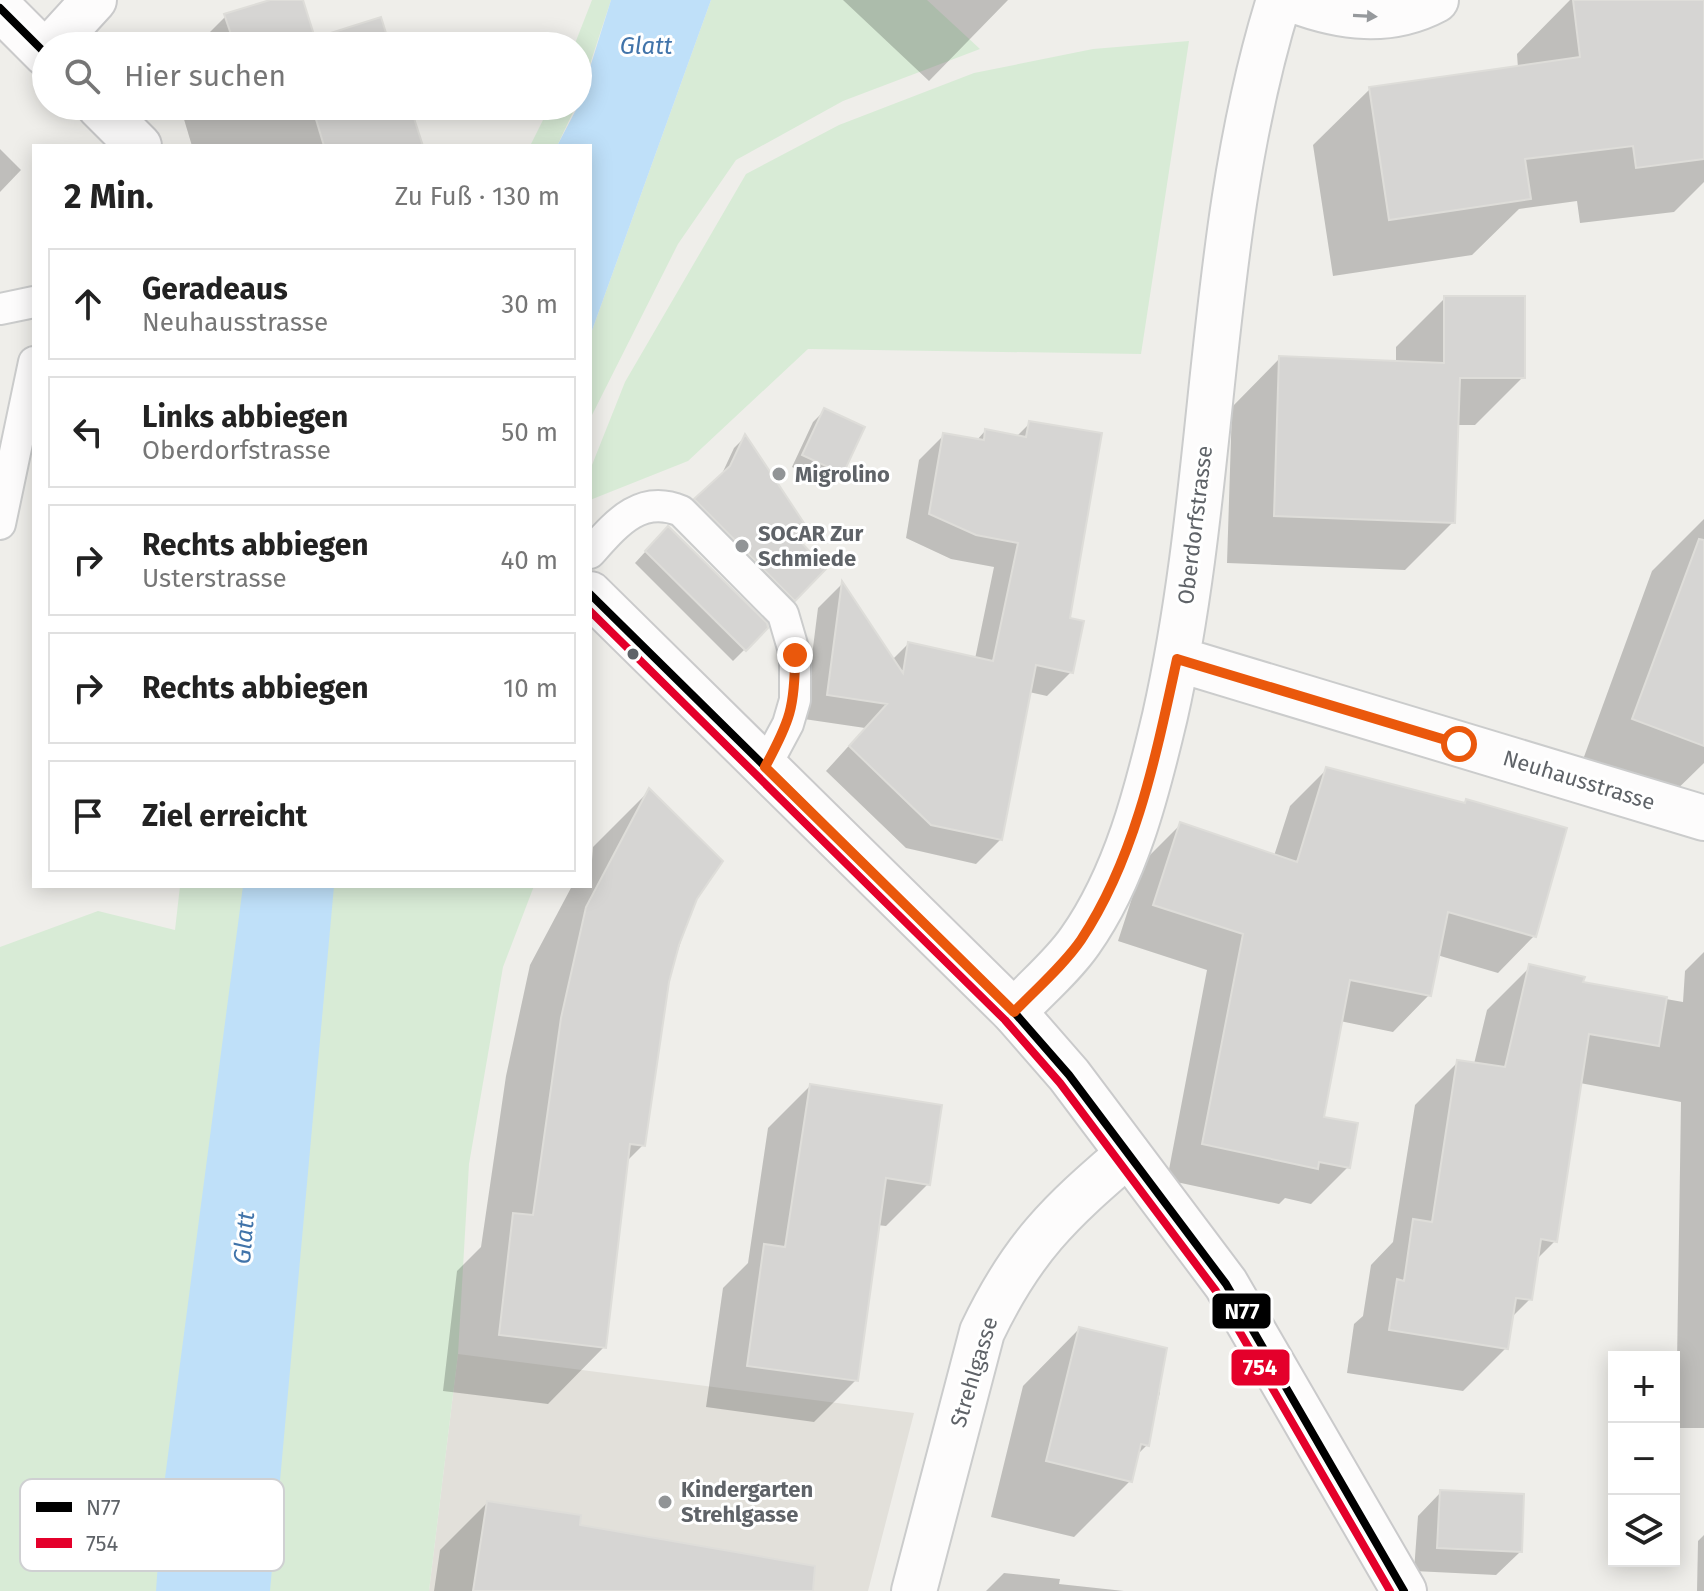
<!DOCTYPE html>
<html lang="de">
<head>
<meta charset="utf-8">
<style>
	:root { --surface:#fff; --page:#f2f2f2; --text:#222; --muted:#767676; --line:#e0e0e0 }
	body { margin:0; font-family:"Fira Sans",sans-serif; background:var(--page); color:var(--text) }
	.controls { position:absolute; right:24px; bottom:24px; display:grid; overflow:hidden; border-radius:0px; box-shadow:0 4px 20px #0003 }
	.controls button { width:72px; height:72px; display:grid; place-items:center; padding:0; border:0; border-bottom:2px solid var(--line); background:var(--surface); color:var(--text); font:40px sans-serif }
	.stop { position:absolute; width:24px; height:24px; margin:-18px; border:6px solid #ea580c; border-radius:50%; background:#fff }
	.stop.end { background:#ea580c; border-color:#fff; box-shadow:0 2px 8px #0008 }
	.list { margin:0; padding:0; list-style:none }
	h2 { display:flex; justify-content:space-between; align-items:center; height:104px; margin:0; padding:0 32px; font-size:34px }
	h2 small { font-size:26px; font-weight:400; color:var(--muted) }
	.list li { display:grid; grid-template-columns:52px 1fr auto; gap:24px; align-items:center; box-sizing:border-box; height:112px; margin:0 16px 16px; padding:0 16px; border:2px solid var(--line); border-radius:0px }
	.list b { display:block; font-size:30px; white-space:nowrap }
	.list p { margin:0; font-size:26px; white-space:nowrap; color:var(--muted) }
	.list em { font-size:26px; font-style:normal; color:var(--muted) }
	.icon { flex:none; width:44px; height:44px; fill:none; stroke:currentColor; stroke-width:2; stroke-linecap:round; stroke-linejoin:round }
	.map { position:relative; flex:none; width:1704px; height:1591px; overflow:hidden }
	.search { position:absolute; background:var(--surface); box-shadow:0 4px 20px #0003; left:32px; top:32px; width:560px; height:88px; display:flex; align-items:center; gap:20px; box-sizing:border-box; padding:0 28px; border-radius:44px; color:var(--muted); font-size:30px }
	.panel { position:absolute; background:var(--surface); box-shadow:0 4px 20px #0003; left:32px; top:144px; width:560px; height:744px; border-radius:0px }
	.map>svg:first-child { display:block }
</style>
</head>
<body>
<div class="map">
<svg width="1704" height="1591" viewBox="0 0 1704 1591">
	<rect width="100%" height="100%" fill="#efeeea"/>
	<!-- education -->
	<path fill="#e2e0da" d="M458,1354l456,59 -46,178h-439z"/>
	<!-- green -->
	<path fill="#d8ebd6" d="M592,0h19l-33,101v-55h-4z
		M711,0h216l53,49 -137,52 -107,59 -58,84 -88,175v-83z
		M1189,41l-48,313 -333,-5 -120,112 -98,39v-30l35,-88 121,-208 93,-49 135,-52 119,-24z
		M550,106h26l-19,40h-27z
		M180,886h354l-31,81 -34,197 -11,190 -29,237h-429v-644l98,-36 77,19z"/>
	<!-- water -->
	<path fill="#bfe0f9" d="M611,0h100l-121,336v-190h-33l21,-40z
		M243,886h91l-64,705h-114l7,-98z"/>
	<!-- shadow -->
	<path fill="#0003" d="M277,0h24l13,41 74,5h-192l30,-30z
		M843,0h165l-79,81z
		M1570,0h134v182l-30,30 -94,11 -3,-22 -58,8 -47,46 -139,21 -20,-131 57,-56 148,-21 -1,-14z
		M180,106h227l13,40h-228z
		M0,149l21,21 -21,22z
		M1445,298l78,79 -48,48h-18l-4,97 -48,48 -178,-7 5,-156 48,-49 116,5v-16z
		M824,411l17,62 -11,11 -38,-17 21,-45z
		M1030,423l37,197 4,52 -24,24 -18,-4 -28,147 -25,25 -70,-16 -80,-77 39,-43 -61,-9 14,-111 24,-24 50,76 16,-16 67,15 19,-92 -43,-8 -45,-21 13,-78 24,-24 33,5 9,-10 31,6z
		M745,437l52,103 27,29 -42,42 -98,-99 36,-34 14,-30z
		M1704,519v244l-44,43 -83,-30 75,-205z
		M656,540l110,88 -33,33 -98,-98z
		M1326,770l137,34 3,-3 68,135 -36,37 -61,-18 -8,40 -36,37 -53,-11 -18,98 26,48 -37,37 -26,-6 -6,6 -112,-24 40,-210 -89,-29 26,-80 37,-37 93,32 16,-50z
		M649,791l46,107 -27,83 -25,164 -18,18 -21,184 -56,57 -105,-13 14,-120 24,-24 25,-171 24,-111 42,-79h18l3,-39z
		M1704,952v476h-28l5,-326 -101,-19 -25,158 -19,19 -6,39 -20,20 -4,29 -43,43 -116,-18 7,-49 9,-8 8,-51 22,-23 22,-137 43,-43 16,2 13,-54 43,-43 51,17 102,18 2,-31z
		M810,1086l118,98 -42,42 -9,-1 -21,155 -42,42 -108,-15 17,-119 25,-25 20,-135z
		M1079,1329l81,63 -13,53 -11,11 -5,24 -57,57 -83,-20 32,-131z
		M1441,1492l79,60 -24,23 -82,-4 4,-55z
		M487,1503l91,24 216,64h-360l6,-41z
		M1704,1535v56h-7l1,-50z
		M1004,1573l56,6 -1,5 65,7h-138z"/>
	<!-- building -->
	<path fill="#d6d5d3" stroke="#deddd9" stroke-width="2" d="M270,0h33l12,38 66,-21 9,29h-155l-11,-32z
		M1573,0h131v159l-68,9 -3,-22 -108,13 6,40 -142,21 -20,-133 211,-30z
		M312,106h98l13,40h-99z
		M1444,296h81v82h-65l-5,145 -181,-7 5,-160 165,7z
		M824,408l41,19 -22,47 -41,-19z
		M1029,421l73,12 -32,185 14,3 -11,52 -37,-8 -34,175 -71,-15 -82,-79 38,-42 -60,-9 15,-114 61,92 5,-31 85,19 25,-118 -42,-8 -47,-21 14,-81 41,7 1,-11 41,8z
		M745,434l61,92 -7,14 27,29 -31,32 -101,-102 36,-33z
		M668,526l99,97 1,5 -22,23 -101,-100z
		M1699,539l5,1v206l-72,-27z
		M1326,767l139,36 1,-4 101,29 -31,109 -88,-25 -17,84 -81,-16 -26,137 34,6 -8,45 -31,-6 -1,7 -116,-25 41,-210 -90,-29 27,-83 117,40z
		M649,788l74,73 -26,38 -18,46 -10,37 -24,164 -15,-2 -24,204 -107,-13 14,-122 20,2 28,-197 25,-111z
		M1529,964l56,13 -2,5 84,15 -8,49 -70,-12 -32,208 -16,-3 -9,61 -16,-2 -8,51 -119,-19 8,-51 7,2 9,-62 19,3 25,-162 48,7z
		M810,1084l132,21 -12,80 -44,-7 -28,203 -111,-15 17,-122 21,3z
		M1079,1327l88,21 -18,98 -8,-2 -9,38 -86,-21z
		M1440,1490l84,4 -2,58 -85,-4z
		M487,1501l94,14 -1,10 235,41 -2,25h-340z"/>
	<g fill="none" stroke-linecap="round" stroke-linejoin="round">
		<defs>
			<path id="lane" d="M0,309l34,-7
				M0,524l34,-162
				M590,553c26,-29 50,-59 91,-42l102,103 12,41v45l-7,24 -23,43"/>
			<path id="street" d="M1293,0c48,18 96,25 143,0
				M1177,659l527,159
				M1014,1012c21,-23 48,-45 66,-71 46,-65 67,-149 85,-225 53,-236 42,-485 114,-716
				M914,1591l68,-259c40,-84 77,-119 146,-178"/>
			<path id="secondary" d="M0,8l46,46
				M52,46l42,-46
				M99,106l40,40
				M590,594l424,418 55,63 157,209 178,307"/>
		</defs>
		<!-- lane casing -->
		<use href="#lane" stroke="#cbcccc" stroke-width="34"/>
		<!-- street casing -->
		<use href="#street" stroke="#cbcccc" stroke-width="48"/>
		<!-- secondary casing -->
		<use href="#secondary" stroke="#cacacb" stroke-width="48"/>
		<!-- lane -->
		<use href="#lane" stroke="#fdfcfc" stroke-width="30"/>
		<!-- street -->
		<use href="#street" stroke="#fdfcfc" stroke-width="44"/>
		<!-- secondary -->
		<use href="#secondary" stroke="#fdfcfc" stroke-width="44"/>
		<defs>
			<path id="bus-1" d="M0,8l46,46
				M590,594l424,418 55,63 157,209 178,307"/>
			<path id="bus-2" d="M590,611l415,409 55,63 156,208 174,300"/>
		</defs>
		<!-- bus-1 casing -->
		<use href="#bus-1" stroke="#fff" stroke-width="14"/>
		<!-- bus-2 casing -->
		<use href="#bus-2" stroke="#fff" stroke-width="14"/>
		<!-- bus-1 -->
		<use href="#bus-1" stroke="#000" stroke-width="8"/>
		<!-- bus-2 -->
		<use href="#bus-2" stroke="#e4002b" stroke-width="8"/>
	</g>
	<!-- one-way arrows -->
	<defs><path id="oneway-solid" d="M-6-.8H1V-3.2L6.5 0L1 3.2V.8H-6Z" transform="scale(2)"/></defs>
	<use fill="#96999c" href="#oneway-solid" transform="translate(1365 16) rotate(3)"/>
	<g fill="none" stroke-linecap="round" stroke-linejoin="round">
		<!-- route -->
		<path stroke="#ea580c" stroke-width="10" d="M795,655c0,52 -5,66 -30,112l249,245c22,-23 49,-46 67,-72 55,-83 75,-185 96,-281l282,85"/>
	</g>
	<!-- markers -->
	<g fill="#919496" stroke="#fff" stroke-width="3">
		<circle cx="779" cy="474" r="8"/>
		<circle cx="742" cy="546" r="8"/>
		<circle cx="665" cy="1502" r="8"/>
	</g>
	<circle fill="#5f6368" stroke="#fff" stroke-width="3" cx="633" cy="654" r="7"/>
	<g text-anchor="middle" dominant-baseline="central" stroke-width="6" stroke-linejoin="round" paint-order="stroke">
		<!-- poi labels -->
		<g font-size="22" font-weight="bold" fill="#5f6368" stroke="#fff" text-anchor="start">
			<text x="795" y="474">Migrolino</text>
			<text x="758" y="533">SOCAR Zur<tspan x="758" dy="25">Schmiede</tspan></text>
			<text x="681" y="1489">Kindergarten<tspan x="681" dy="25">Strehlgasse</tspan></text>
		</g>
		<!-- street labels -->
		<g font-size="22" fill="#5f6368" stroke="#fff">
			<text transform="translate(1195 525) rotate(-83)">Oberdorfstrasse</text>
			<text transform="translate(1579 780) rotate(17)">Neuhausstrasse</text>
			<text transform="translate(974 1372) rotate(-73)">Strehlgasse</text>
		</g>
		<!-- water labels -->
		<g font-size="24" font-style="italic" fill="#4174aa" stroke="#fff">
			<text x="646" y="46">Glatt</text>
			<text transform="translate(244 1238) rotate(-85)">Glatt</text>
		</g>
	</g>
	<!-- legend -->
	<rect x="20" y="1479" width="264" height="92" rx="12" fill="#fff" stroke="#cfd0d2" stroke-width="2"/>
	<rect x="36" y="1502" width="36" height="10" fill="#000"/>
	<rect x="36" y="1538" width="36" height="10" fill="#e4002b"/>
	<g font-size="22" fill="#5f6368">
		<text x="86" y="1515">N77</text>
		<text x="86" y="1551">754</text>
	</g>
	<g stroke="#fff" stroke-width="3">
		<rect x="1211" y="1292" width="61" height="38" rx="8" fill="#000"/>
		<rect x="1230" y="1348" width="61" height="39" rx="8" fill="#e4002b"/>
	</g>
	<g font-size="22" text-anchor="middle" font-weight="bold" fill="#fff">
		<text x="1242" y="1319">N77</text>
		<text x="1260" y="1375">754</text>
	</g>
</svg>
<div class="controls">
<button>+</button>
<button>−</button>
<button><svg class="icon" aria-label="layers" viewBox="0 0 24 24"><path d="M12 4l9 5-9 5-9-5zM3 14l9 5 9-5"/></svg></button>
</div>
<div class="stop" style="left:1459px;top:744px"></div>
<div class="stop end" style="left:795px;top:655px"></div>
<div class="search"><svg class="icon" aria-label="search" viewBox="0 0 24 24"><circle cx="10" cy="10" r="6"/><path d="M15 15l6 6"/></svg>Hier suchen</div>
<section class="panel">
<h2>2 Min.<small>Zu Fuß · 130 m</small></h2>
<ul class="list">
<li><svg class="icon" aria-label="ahead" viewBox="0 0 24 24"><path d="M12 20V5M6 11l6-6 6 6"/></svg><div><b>Geradeaus</b><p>Neuhausstrasse</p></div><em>30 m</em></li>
<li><svg class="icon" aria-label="left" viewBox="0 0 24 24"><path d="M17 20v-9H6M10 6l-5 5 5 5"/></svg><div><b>Links abbiegen</b><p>Oberdorfstrasse</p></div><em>50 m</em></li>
<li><svg class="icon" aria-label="right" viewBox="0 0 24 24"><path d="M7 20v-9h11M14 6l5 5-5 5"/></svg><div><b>Rechts abbiegen</b><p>Usterstrasse</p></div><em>40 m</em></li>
<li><svg class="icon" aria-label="right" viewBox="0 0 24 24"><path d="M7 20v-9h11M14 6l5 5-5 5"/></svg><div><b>Rechts abbiegen</b></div><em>10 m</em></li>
<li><svg class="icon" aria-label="arrive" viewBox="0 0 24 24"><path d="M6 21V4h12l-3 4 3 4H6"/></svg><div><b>Ziel erreicht</b></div></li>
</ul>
</section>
</div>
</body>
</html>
